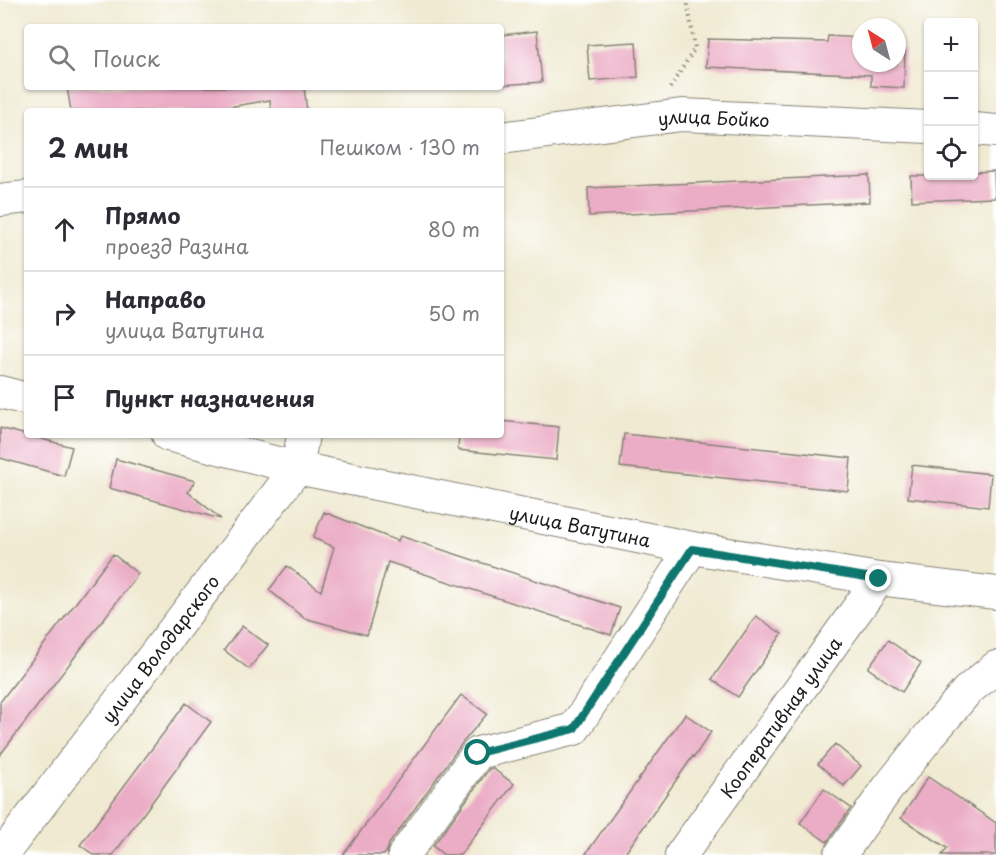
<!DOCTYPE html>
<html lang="ru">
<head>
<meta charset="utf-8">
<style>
	:root { --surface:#fff; --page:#f7f7f7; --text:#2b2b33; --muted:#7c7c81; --line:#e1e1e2 }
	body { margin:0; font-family:"Playpen Sans",sans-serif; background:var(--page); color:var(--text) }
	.controls { position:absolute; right:18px; top:18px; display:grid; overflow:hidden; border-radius:6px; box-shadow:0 2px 4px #0004 }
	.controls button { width:54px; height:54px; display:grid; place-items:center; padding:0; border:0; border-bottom:2px solid var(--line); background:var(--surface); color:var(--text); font:30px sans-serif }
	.compass { position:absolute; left:852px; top:18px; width:54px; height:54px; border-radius:50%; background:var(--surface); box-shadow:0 2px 4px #0004; rotate:324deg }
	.stop { position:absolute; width:18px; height:18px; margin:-14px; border:4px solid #0f766e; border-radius:50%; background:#fff }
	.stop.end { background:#0f766e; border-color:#fff; box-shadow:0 2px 6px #0008 }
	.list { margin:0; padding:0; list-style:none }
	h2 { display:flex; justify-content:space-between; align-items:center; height:78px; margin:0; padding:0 24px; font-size:26px }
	h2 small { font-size:20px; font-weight:400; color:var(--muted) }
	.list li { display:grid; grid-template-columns:39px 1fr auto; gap:18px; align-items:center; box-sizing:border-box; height:84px; padding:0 24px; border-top:2px solid var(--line) }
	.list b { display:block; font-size:22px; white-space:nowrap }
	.list p { margin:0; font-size:20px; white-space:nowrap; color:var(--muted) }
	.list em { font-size:20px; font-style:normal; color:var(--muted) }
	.icon { flex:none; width:33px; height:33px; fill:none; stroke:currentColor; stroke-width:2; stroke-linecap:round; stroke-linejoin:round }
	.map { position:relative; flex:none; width:996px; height:855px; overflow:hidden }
	.search { position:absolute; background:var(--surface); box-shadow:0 2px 4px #0004; left:24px; top:24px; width:480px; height:66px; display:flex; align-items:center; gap:15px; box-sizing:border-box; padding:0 21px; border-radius:6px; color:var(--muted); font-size:22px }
	.panel { position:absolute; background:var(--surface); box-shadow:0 2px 4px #0004; left:24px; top:108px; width:480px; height:330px; border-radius:6px }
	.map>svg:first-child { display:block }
</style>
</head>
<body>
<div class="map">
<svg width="996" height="855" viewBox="0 0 996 855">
	<rect width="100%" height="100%" fill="#fff"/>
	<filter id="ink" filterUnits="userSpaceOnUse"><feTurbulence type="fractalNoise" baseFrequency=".0167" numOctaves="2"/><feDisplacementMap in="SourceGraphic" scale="12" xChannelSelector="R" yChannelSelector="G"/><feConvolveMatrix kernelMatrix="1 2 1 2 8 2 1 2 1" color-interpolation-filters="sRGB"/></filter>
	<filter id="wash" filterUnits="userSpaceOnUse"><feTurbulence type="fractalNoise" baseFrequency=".008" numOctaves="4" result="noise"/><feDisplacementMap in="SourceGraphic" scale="24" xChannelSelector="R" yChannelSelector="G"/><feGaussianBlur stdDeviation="1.35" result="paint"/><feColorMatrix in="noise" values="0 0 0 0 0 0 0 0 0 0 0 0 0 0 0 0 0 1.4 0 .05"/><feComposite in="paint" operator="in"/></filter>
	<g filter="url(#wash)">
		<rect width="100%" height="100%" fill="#f0ead2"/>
		<g id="blocks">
			<!-- building -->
			<path fill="#ebacc5" d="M537,31l5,51 -41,3v-50z
				M828,36l33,2v25h36v-13h8l-1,38 -33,-2v-11l-165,-8 2,-28 119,3z
				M636,42l2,35 -48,4 -3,-36z
				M67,87h237l3,24h-36l-1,-11 -41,7v4h-158z
				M994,171l1,27 -83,3 -1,-25h63v-4z
				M869,175l1,27 -281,14 -1,-28z
				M501,421l58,6 -3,33 -98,-10 1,-15h42z
				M0,428l72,19 -8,29 -64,-18z
				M624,434l227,24 -3,33 -228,-24z
				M116,459l79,22 -7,11 33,27 -112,-31z
				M912,465l79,9 -3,33 -80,-9z
				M324,512l74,29 2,-5 220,72 -9,27 -223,-73 -21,73 -63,-17 -35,-28 18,-24 34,25 13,-44 -21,-9z
				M113,554l25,20 -138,181v-53z
				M756,616l26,18 -44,63 -26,-18z
				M242,626l26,19 -19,24 -25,-19z
				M888,640l33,23 -19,29 -34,-24z
				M461,695l26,19 -24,28 -74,102 -2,7 -3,4h-41z
				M186,703l25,19 -98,133h-19l-14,-10z
				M685,714l26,18 -17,25 -1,-1 -69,99h-39z
				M835,744l26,22 -17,20 -26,-22z
				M492,768l22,16 -54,71h-16l-11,-9 56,-77z
				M928,777l68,46v32h-54l5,-7 -46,-30z
				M824,789l27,19 -24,34 -27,-19z"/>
		</g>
	</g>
	<g filter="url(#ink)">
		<use href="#blocks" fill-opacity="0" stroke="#868377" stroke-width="1.5"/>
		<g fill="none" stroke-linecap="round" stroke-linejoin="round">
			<defs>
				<g id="minor">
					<path d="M974,129l22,2"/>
					<path id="s1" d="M501,138l181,-23 246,12"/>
					<path d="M0,200l27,-3"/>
					<path d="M0,392l27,7"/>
					<path id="s2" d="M168,435l129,33 395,80 187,31 117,14"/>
					<path id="s3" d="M2,855l295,-387 6,-33"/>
					<path d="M404,855l74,-102 96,-24 118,-181"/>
					<path id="s4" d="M681,855l198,-276"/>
					<path d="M840,855l48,-67 42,-53 37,-44 29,-24"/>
				</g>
			</defs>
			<!-- minor casing -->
			<use href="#minor" stroke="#868377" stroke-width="34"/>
			<!-- path -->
			<path stroke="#868377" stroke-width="4" stroke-dasharray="1.5 4.5" stroke-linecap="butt" d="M670,88l25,-40 -8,-48"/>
			<!-- minor -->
			<use href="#minor" stroke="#fff" stroke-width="32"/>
		</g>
	</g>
	<g fill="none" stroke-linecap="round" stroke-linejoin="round" filter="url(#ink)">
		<!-- route -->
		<path stroke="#0f766e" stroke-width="8" d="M478,753l96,-24 118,-180 187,30"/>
	</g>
	<g text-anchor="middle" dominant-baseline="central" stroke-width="4.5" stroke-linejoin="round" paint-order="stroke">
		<!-- street labels -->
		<g font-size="18" fill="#1c1c1c" stroke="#fff">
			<text stroke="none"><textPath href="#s1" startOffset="214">улица Бойко</textPath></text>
			<text stroke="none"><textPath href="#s2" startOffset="422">улица Ватутина</textPath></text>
			<text stroke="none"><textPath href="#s3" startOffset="260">улица Володарского</textPath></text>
			<text stroke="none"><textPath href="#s4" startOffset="170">Кооперативная улица</textPath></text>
		</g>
	</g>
</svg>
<div class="controls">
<button>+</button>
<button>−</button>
<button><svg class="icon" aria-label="locate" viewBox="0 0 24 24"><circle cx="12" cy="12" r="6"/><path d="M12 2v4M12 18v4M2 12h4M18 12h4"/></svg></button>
</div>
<svg class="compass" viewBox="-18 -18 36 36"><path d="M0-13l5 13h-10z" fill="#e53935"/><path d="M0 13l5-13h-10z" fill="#7c7c81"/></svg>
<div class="stop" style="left:478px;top:753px"></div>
<div class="stop end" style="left:879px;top:579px"></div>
<div class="search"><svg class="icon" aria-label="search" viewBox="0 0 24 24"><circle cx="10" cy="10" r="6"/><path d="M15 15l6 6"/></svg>Поиск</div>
<section class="panel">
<h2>2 мин<small>Пешком · 130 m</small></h2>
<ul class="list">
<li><svg class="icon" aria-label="ahead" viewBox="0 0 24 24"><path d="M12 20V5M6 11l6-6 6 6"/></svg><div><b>Прямо</b><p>проезд Разина</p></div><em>80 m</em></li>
<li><svg class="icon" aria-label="right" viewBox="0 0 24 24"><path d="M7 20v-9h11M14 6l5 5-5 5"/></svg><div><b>Направо</b><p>улица Ватутина</p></div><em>50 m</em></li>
<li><svg class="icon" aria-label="arrive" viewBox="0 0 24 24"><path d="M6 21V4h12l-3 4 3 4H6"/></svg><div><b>Пункт назначения</b></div></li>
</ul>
</section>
</div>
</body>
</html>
